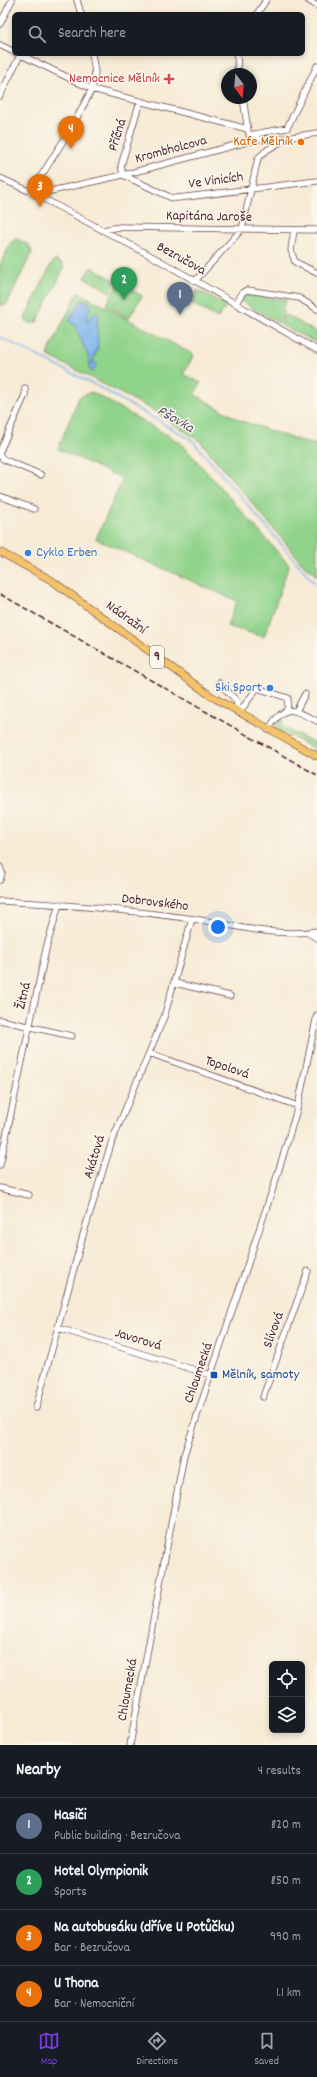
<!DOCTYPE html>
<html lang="en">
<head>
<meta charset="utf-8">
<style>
	:root { --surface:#171b24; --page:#20242c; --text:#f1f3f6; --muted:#9ea1a6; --line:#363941; --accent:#7c3aed }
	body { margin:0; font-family:Dekko,sans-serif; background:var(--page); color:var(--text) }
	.controls { position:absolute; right:12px; bottom:12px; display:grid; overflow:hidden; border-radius:6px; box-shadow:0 2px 6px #0003 }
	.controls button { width:36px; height:36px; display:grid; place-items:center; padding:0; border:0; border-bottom:1px solid var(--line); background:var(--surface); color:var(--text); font:20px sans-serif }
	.compass { position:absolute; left:221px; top:68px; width:36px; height:36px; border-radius:50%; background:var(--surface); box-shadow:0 2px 6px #0003; rotate:164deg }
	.you { position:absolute; left:218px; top:927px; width:14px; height:14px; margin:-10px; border:3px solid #fff; border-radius:50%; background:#1a73e8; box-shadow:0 0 0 6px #1a73e833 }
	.badge { display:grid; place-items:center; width:26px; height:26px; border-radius:50%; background:var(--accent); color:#fff; font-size:13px; font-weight:700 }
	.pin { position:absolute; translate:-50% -33px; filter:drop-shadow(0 1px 2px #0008) }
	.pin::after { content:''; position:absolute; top:21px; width:14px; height:12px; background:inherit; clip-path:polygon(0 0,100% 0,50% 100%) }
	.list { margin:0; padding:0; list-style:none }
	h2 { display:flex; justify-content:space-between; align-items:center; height:52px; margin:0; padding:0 16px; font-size:17px }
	h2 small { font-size:13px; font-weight:400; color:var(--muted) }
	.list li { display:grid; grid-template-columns:26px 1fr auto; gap:12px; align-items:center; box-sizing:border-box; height:56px; padding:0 16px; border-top:1px solid var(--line) }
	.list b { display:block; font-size:15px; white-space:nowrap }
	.list p { margin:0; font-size:13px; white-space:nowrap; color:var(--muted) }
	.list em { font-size:13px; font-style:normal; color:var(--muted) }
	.icon { flex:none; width:22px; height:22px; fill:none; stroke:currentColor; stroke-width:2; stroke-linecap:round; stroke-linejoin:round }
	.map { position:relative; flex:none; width:317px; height:1745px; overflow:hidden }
	.search { position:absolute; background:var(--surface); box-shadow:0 2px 6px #0003; left:12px; right:12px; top:12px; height:44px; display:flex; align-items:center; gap:10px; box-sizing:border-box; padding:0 14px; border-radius:6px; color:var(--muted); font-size:15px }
	.sheet { height:276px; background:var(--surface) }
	nav { display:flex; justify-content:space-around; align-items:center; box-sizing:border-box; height:56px; border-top:1px solid var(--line); background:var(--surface); font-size:11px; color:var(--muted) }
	nav a { display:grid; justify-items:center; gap:2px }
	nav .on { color:var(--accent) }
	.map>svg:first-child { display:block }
</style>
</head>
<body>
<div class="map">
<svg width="317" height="1745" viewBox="0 0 317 1745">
	<rect width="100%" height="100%" fill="#fbf7ec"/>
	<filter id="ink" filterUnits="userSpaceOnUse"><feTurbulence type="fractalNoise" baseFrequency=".025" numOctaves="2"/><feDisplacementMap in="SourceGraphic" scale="8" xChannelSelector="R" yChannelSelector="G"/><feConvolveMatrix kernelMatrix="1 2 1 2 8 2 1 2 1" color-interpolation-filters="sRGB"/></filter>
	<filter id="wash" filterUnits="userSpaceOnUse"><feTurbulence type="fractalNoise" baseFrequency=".012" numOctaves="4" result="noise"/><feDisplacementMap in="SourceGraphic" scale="16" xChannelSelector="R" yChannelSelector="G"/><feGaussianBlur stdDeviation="0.9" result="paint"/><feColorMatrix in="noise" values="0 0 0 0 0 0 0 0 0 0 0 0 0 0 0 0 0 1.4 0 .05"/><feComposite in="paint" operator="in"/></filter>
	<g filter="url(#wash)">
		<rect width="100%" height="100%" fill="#f7ebd6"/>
		<!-- green -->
		<path fill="#90d38b" stroke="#6d795b" d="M16,239l13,6 3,7 -25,52 -7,2v-41l11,-23z
			M55,260l7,3 2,5 -27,54 -8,2 -3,-3 -1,-3 27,-55z
			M91,267l25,14 -6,11 -25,-14z
			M119,282l23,14 -13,22 -23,-13z
			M197,290l28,14 1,2 -8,12 -26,-14z
			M78,292l116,63 -11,19 18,9 -7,11 47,27 60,20 16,4v131l-14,-12 -103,-123 -49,-32 -104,-54z
			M246,294l41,6 -6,10 4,2 -6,11 -38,-22z
			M284,316h5l28,17v10l-36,-18z
			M92,392l89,51 108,122 -25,72 -37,-11 10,-25 -141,-62 27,-60 -65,-30 21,-52z
			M284,714l1,1 -3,8 1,4 34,17v6l-41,-21 1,-9z"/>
		<!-- water -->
		<path fill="#7fb4ed" stroke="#646a8c" d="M81,300l7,1 3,7 -4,6v8l7,-10 5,2 -2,10 1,22 -6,18 3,-2 2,2 -4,8h-2l-2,-5 1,-6 -15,-36 -6,-4z"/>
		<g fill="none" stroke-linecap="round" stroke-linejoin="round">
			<!-- stream -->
			<path stroke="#7fb4ed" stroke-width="1.5" d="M0,337l97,49 95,54 125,146"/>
		</g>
	</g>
	<g filter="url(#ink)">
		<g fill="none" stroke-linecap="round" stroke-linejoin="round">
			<defs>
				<path id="minor" d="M77,0l4,14
					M308,0l9,6
					M257,14l9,-14
					M0,24l12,-24
					M0,45l14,7
					M19,54l73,35 156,40
					M237,54l1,20
					M0,96l20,-41
					M243,98l5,33
					M140,101l-19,65 2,9 49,23h6l139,-17
					M249,135l38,-7 30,-62
					M0,178l31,14 124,66 162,92
					M31,192l41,-65 20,-38 3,-17 -3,-18
					M32,192l19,-1 72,-16 135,-36h22l37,-6
					M102,230l18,-3 197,3
					M294,230l-3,20 4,12 22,11
					M195,281l47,-52 16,-71 9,-8 17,-10
					M236,303l7,-11 4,-2 52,8 18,11
					M0,451l25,-56v-7
					M0,455l3,4 38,16
					M0,496l34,13
					M219,683l17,17 3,13
					M296,711l9,-17
					M239,713l18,-25 31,10 -1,13
					M268,730c17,-28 24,-21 49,-9
					M0,867l2,6 -2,7
					M0,901c65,3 129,9 194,18 40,6 83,19 123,12
					M308,933l9,5
					M175,983l55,13
					M0,1020l72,16
					M149,1053l149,53
					M0,1165l46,-216 13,-45
					M0,1188l29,7
					M58,1328l153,47
					M263,1397l45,-126
					M36,1408l47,-173 29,-94 52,-124 28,-98
					M130,1745l54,-290 93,-279 21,-70 19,-91"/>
				<path id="major" d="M0,552l51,28 160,116 106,60"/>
			</defs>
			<!-- minor casing -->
			<use href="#minor" stroke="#643e45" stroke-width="7"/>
			<!-- major casing -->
			<use href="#major" stroke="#643e45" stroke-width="8"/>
			<!-- minor -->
			<use href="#minor" stroke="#fff" stroke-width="5.5"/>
			<!-- major -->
			<use href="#major" stroke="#f3c26a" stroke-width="7"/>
			<!-- rail -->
			<path stroke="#4a1f2b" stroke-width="1.5" stroke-dasharray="6 3" stroke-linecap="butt" d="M0,594l317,181"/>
		</g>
	</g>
	<!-- markers -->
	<path fill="#e0444e" stroke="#fbf7ec" stroke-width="1.5" d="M167 73h4v4h4v4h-4v4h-4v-4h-4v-4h4z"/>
	<circle fill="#e8710a" stroke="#fbf7ec" stroke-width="1.5" cx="301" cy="142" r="4"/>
	<g fill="#3f7fe0" stroke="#fbf7ec" stroke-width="1.5">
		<circle cx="28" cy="553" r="4"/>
		<circle cx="270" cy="688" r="4"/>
	</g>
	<rect fill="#1a4fb4" stroke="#fbf7ec" stroke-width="1.5" x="210" y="1371" width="8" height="8" rx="2"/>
	<g text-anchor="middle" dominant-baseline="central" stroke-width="3" stroke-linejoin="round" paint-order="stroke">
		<!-- shield labels -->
		<rect fill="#fbf7ec" stroke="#7f6065" stroke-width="1" x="150" y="646" width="14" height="22" rx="3"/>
		<g font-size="13" font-weight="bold" fill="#4a1f2b">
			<text x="157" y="657">9</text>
		</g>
		<!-- health labels -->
		<g font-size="14" fill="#be3a42" stroke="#fbf7ec" text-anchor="end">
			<text x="160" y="79">Nemocnice Mělník</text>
		</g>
		<!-- street labels -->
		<g font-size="14" fill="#4a1f2b" stroke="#fbf7ec">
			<text transform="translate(118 135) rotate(-73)">Příčná</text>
			<text transform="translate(171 150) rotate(-15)">Krombholcova</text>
			<text transform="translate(216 181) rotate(-8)">Ve Vinicích</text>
			<text transform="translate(209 217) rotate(1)">Kapitána Jaroše</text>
			<text transform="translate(181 259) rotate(29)">Bezručova</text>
			<text transform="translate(126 618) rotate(36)">Nádražní</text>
			<text transform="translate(155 903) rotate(7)">Dobrovského</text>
			<text transform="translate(24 996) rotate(-77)">Žitná</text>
			<text transform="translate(227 1068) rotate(19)">Topolová</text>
			<text transform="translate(95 1157) rotate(-73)">Akátová</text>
			<text transform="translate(274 1330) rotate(-70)">Slívová</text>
			<text transform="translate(138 1340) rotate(17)">Javorová</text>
			<text transform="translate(199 1373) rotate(-71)">Chloumecká</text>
			<text transform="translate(128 1690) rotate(-80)">Chloumecká</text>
		</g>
		<!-- food labels -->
		<g font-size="14" fill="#c56008" stroke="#fbf7ec" text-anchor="end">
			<text x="293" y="142">Kafe Mělník</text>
		</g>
		<!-- shop labels -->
		<g font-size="14" fill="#366cbe" stroke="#fbf7ec" text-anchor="start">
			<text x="36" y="553">Cyklo Erben</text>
			<text x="262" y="688" text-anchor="end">Ski Sport</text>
		</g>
		<!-- transit labels -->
		<g font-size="14" fill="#164399" stroke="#fbf7ec" text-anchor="start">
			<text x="222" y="1375">Mělník, samoty</text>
		</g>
		<!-- water labels -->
		<g font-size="15" font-style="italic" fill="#5d536f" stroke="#fbf7ec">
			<text transform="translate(175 420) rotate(30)">Pšovka</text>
		</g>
	</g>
</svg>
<div class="controls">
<button><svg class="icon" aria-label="locate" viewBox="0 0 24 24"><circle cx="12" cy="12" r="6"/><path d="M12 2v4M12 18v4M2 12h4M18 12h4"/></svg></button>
<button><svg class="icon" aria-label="layers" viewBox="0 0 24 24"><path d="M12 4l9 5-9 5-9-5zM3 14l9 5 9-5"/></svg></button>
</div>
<svg class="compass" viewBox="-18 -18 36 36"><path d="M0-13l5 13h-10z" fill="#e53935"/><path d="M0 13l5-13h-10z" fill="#9ea1a6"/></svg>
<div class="you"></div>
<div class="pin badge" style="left:180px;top:315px;background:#5c6f8a">1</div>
<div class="pin badge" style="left:124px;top:300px;background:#2e9e5b">2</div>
<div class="pin badge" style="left:40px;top:207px;background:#e8710a">3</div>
<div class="pin badge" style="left:71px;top:149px;background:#e8710a">4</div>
<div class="search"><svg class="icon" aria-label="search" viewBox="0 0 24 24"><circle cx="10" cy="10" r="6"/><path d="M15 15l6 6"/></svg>Search here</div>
</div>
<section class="sheet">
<h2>Nearby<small>4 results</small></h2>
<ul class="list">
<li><span class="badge" style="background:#5c6f8a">1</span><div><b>Hasiči</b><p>Public building · Bezručova</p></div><em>820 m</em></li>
<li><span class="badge" style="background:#2e9e5b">2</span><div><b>Hotel Olympionik</b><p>Sports</p></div><em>850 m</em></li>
<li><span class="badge" style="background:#e8710a">3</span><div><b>Na autobusáku (dříve U Potůčku)</b><p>Bar · Bezručova</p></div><em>990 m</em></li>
<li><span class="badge" style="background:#e8710a">4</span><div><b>U Thona</b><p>Bar · Nemocniční</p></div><em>1.1 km</em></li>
</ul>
</section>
<nav>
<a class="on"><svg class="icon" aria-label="map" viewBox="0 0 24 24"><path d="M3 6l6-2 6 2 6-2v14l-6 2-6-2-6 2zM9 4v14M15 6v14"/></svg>Map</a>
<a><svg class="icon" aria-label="directions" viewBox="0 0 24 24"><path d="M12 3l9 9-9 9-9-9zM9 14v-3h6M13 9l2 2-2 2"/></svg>Directions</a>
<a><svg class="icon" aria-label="saved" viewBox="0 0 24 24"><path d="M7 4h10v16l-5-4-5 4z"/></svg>Saved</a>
</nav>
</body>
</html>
